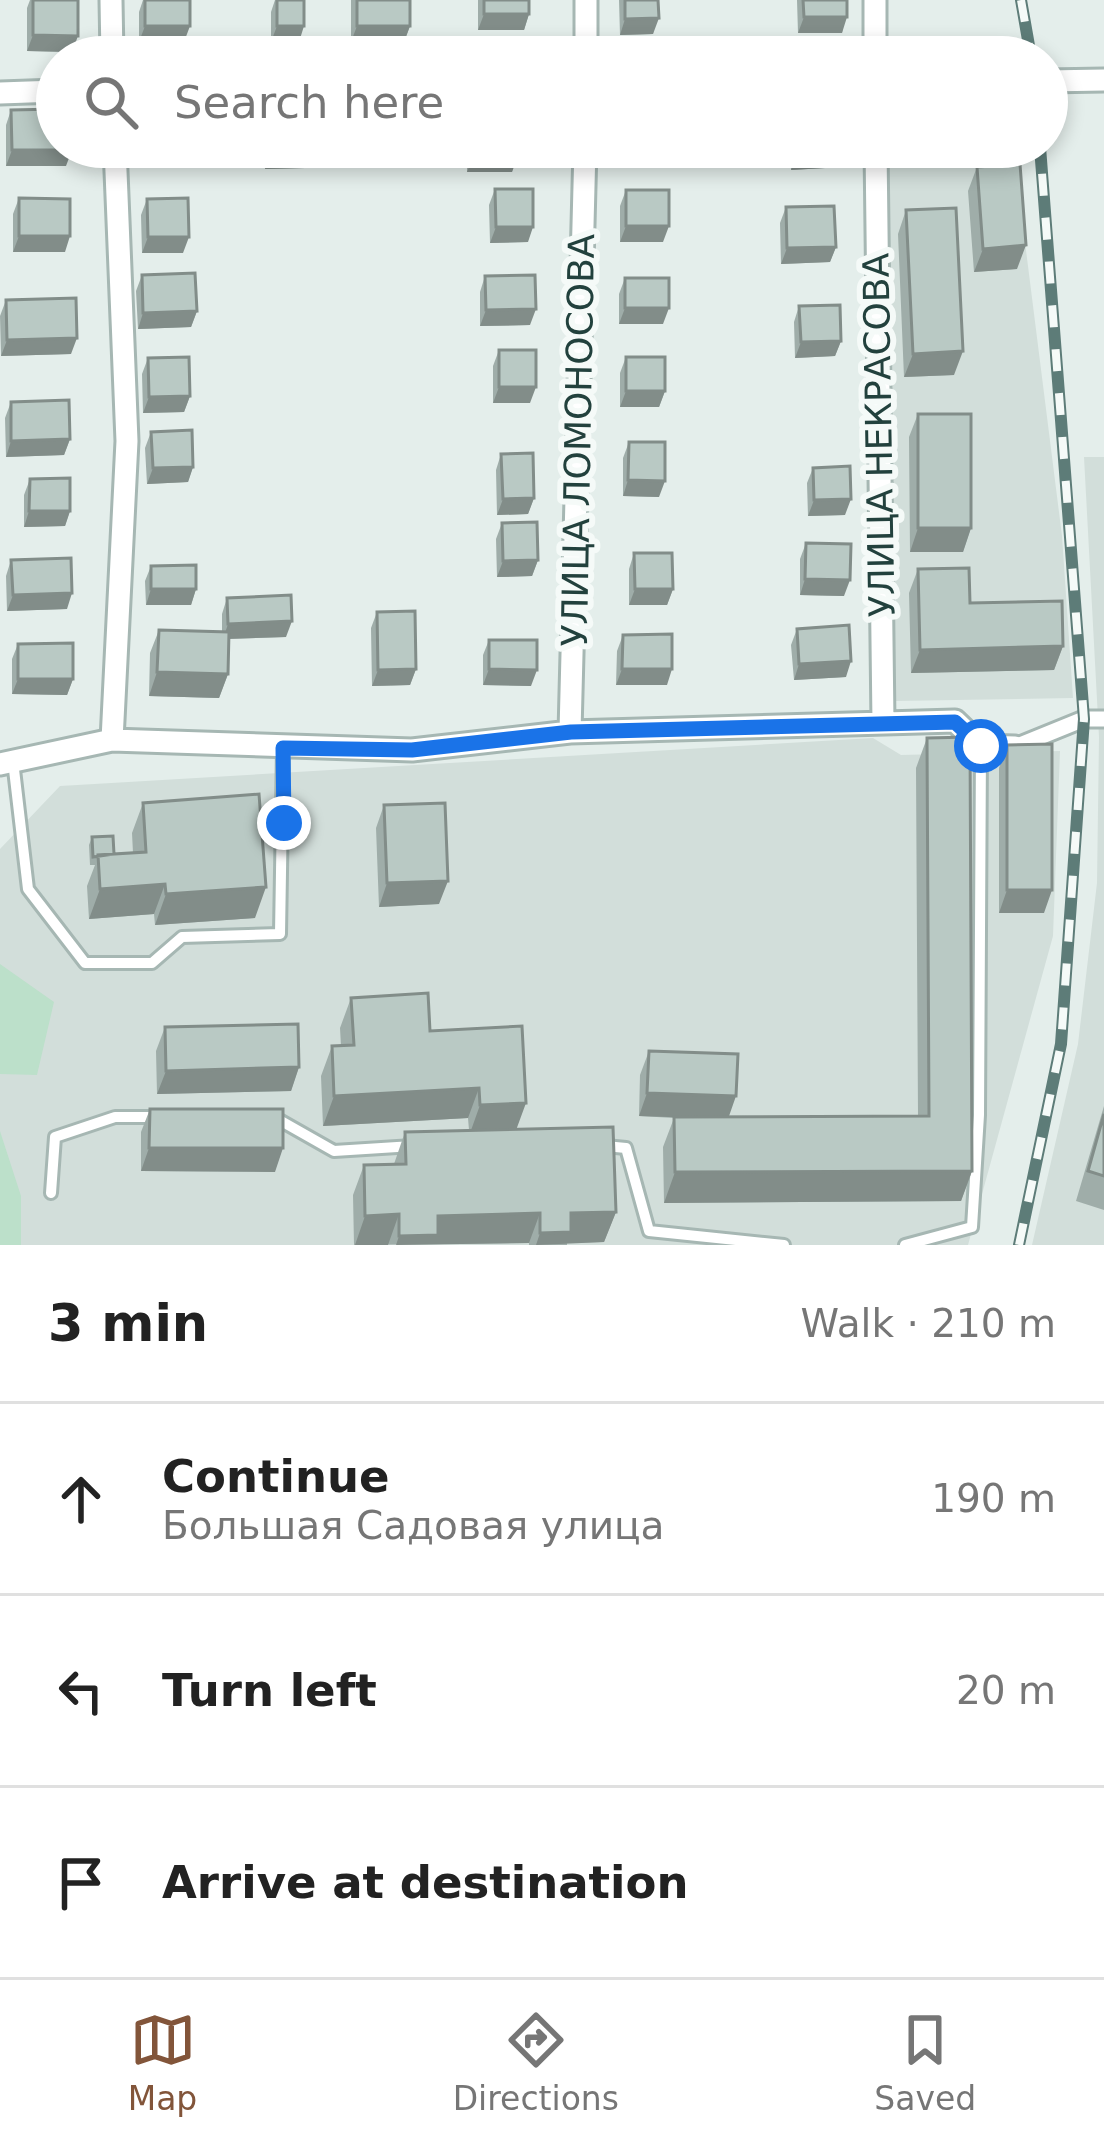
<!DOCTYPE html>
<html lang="en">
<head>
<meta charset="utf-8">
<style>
	:root { --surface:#fff; --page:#f6f6f6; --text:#222; --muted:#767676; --line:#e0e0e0; --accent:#82553a }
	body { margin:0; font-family:"DejaVu Sans",sans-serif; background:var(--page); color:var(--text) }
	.stop { position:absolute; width:36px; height:36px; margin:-27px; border:9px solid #1a73e8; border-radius:50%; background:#fff }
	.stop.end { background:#1a73e8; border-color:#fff; box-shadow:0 3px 12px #0008 }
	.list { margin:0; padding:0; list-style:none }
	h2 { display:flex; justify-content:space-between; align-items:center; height:156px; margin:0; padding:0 48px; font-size:51px }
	h2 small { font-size:39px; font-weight:400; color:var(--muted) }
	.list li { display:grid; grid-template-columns:78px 1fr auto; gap:36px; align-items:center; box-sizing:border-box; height:192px; padding:0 48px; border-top:3px solid var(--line) }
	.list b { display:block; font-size:45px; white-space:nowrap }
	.list p { margin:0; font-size:39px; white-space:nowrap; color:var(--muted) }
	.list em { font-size:39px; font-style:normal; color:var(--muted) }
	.icon { flex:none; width:66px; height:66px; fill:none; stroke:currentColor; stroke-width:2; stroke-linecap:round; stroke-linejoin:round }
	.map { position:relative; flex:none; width:1104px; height:1245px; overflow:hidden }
	.search { position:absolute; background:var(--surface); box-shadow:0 6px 18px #0003; left:36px; right:36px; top:36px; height:132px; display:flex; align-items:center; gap:30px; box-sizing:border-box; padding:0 42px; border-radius:66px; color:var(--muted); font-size:45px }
	.sheet { height:732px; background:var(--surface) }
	nav { display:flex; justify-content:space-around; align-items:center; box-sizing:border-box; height:168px; border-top:3px solid var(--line); background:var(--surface); font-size:33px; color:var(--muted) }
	nav a { display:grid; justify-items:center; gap:6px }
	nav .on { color:var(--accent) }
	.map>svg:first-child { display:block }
</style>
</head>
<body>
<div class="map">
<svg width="1104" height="1245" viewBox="0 0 1104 1245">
	<rect width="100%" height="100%" fill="#e4eeeb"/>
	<!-- built -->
	<path fill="#d2deda" d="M882,147h131l49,389 11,162 -179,3z
		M1084,457h20v788h-72l46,-201 19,-161 2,-146z
		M873,738l28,17 159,-4 -7,185 -85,309h-968v-396l60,-63z"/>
	<!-- green -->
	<path fill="#bce0ca" d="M0,964l54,38 -17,73 -37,-1z
		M0,1131l21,65v49h-21z"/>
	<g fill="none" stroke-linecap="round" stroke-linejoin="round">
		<defs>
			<path id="service" d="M13,761l15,128 57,74h67l30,-26 98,-3 3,-186
				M274,1117l60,34 79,-5
				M605,1146l21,2 23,83 135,14
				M51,1193l4,-56 60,-20h45
				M905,1245l67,-18 7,-112 2,-369"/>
			<path id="pedestrian" d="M1015,747l69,-28h20"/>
			<path id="minor" d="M111,0l1,57
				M586,0v57
				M875,57v-57
				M1047,81l57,-1
				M0,93l57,-2
				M876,147l7,576
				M570,732l15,-585
				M112,740l15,-299 -12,-294
				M0,764l112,-24 300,10 158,-18 385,-11 26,25 34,1"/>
		</defs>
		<!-- service casing -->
		<use href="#service" stroke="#a6b7b3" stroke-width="16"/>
		<!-- pedestrian casing -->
		<use href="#pedestrian" stroke="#a6b7b3" stroke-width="21"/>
		<!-- minor casing -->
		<use href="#minor" stroke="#a6b7b3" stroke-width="27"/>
		<!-- service -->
		<use href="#service" stroke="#fff" stroke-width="10"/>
		<!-- pedestrian -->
		<use href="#pedestrian" stroke="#fff" stroke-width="15"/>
		<!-- minor -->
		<use href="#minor" stroke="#fff" stroke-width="21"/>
		<defs>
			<path id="rail" d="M1021,0l10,57
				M1019,1245l42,-201 23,-325 -44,-572"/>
		</defs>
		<!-- rail casing -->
		<use href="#rail" stroke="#5d7c78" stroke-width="12"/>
		<!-- rail -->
		<use href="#rail" stroke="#f5faf8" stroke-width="8" stroke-dasharray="22" stroke-linecap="butt"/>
	</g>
	<!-- wall -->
	<path fill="#9fada9" d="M30,0h48l-6,52 -45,-1v-43z
		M143,0h47l-6,42h-45v-30z
		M275,0h29l-5,42h-28v-30z
		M351,0h59v26l-6,16h-53z
		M478,0h51v14l-5,16h-46z
		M619,0h39l-5,34 -33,1z
		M797,0h50l-5,33h-44z
		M11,110l55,56h-60v-41z
		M145,147h59l-6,18h-53z
		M264,147h47l-6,21 -40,1z
		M370,147h40l-6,19 -34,1z
		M467,147h50l-5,25h-45z
		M790,147h58v5l-6,15 -51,3z
		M977,167l40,102 -43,3 -6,-81z
		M495,189l33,53 -38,1 -1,-38z
		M626,190l37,52h-43v-36z
		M19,198l46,54h-52v-38z
		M147,199l36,54h-41l-1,-38z
		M786,207l50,40 -6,15 -49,2 -1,-41z
		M906,210l48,165 -50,2 -6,-143z
		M142,275l55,36 -6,16 -53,2 -2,-38z
		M485,276l45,49 -50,1v-34z
		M625,278l38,46h-44v-30z
		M6,300l65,54 -70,2 -1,-40z
		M799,306l42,35 -6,15 -40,2 -1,-36z
		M499,350l31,53h-37v-37z
		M626,357l39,34 -6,16h-39v-34z
		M148,358l42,38 -6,16 -41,1 -1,-39z
		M11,402l59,37 -6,16 -58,2 -1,-39z
		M918,414l53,114 -8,24h-53l-1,-115z
		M151,432l42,35 -5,15 -41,2 -2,-36z
		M629,442l30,55 -36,-1v-38z
		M501,454l33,44 -6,16 -31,1 -1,-45z
		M813,468l32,47 -37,1 -1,-33z
		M30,479l40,32 -5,15 -41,1v-32z
		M502,523l36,37 -6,16 -35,1 -1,-38z
		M806,543l38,53 -44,-1v-36z
		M634,553l39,36 -6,16h-38v-36z
		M11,560l56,49 -60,2 -1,-35z
		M151,566l45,23 -5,16h-45l-1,-24z
		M918,569l52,34 93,43 -9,24 -143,3 -2,-80z
		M227,598l59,39 -57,2 -1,35 -9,24 -70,-2 1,-43 9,-23 63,2v-18z
		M377,612l39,57 -6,16 -38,1 -1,-58z
		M797,629l49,48 -52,3 -3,-35z
		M623,635l44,50h-51l1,-34z
		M489,640l42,46 -48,-1v-30z
		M18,644l55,35 -6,16 -55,-1v-35z
		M927,738l45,433 -11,30 -297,2 -1,-56 11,-29 -35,-2 1,-41 9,-24 80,66 189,-1 -2,-348z
		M1007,745l37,168h-45v-145z
		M143,803l112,115 -100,7 -1,-11 -65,5 -2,-33 8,-21h-5l-1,-20 3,-8 22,17 19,-1 -1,-20z
		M384,805l55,99 -60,3 -3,-79z
		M351,998l79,33 87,98 99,83 -12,30 -37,1v2h-38v-2l-175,2 -1,-50 11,-30 30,-1 11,-32 64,-2 -1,-12 -145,8 -2,-50 11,-30h9l-1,-18z
		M165,1027l134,40 -8,24 -134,3 -1,-43z
		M1104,1106v104l-28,-9z
		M150,1109l125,63 -134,-1v-39z"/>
	<!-- shaded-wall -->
	<path fill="#828d89" d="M484,14h45l-5,16h-46z
		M804,17h43l-5,16h-44z
		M659,18l-6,16 -33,1 5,-16z
		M145,26h45l-6,16h-45z
		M277,26h27l-5,16h-28z
		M357,26h53l-6,16h-53z
		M33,35l45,1 -6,16 -45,-1z
		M620,147h52l-5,12h-51z
		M151,149h53l-6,16h-53z
		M12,150h60l-6,16h-60z
		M410,150l-6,16 -34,1 6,-16z
		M311,152l-6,16 -40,1 5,-16z
		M848,152l-6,15 -51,3 6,-16z
		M518,156l-6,16h-45l6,-15z
		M626,226h43l-6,16h-43z
		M496,227h37l-5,15 -38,1z
		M19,236h51l-5,16h-52z
		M148,237h41l-6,16h-41z
		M1026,245l-9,24 -43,3 9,-23z
		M836,247l-6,15 -49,2 6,-16z
		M625,308h44l-6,16h-44z
		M536,309l-6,16 -50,1 6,-16z
		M197,311l-6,16 -53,2 5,-16z
		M77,338l-6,16 -70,2 6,-16z
		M841,341l-6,15 -40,2 6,-16z
		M963,351l-9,24 -50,2 9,-23z
		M499,387h37l-6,16h-37z
		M626,391h39l-6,16h-39z
		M190,396l-6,16 -41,1 6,-16z
		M70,439l-6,16 -58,2 5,-16z
		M193,467l-5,15 -41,2 6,-16z
		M628,480l37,1 -6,16 -36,-1z
		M534,498l-6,16 -31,1 6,-16z
		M851,499l-6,16 -37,1 6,-16z
		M29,511h41l-5,15 -41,1z
		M918,528h53l-8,24h-53z
		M538,560l-6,16 -35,1 6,-16z
		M805,579l45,1 -6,16 -44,-1z
		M151,589h45l-5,16h-45z
		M635,589h38l-6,16h-38z
		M72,593l-5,16 -60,2 6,-16z
		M292,621l-6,16 -63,2 5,-15z
		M1063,646l-9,24 -143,3 9,-23z
		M851,661l-5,16 -52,3 5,-16z
		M416,669l-6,16 -38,1 6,-16z
		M489,669l48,1 -6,16 -48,-1z
		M622,669h50l-5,16h-51z
		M157,672l71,2 -9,24 -70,-2z
		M18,679h55l-6,16 -55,-1z
		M448,881l-9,23 -60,3 8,-24z
		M165,884l-11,30 -65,5 11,-30z
		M266,887l-11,31 -100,7 11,-31z
		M1007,890h45l-8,23h-45z
		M299,1067l-8,24 -134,3 9,-23z
		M479,1088l-11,30 -145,8 11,-30z
		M647,1093l89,3 -8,23 -89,-3z
		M526,1103l-11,30 -46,3 11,-31z
		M149,1148h134l-8,24 -134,-1z
		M972,1171l-11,30 -297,2 11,-31z
		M616,1212l-12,30 -68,3 4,-12 31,-20z
		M540,1213l-11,30 -133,2 3,-9 39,-20z
		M399,1214l-11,31h-33l10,-29z"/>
	<!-- building -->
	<path fill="#b9c9c4" stroke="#828d89" stroke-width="3" d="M33,0h45v36l-45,-1z
		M145,0h45v26h-45z
		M277,0h27v26h-27z
		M357,0h53v26h-53z
		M484,0h45v14h-45z
		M625,0h33l1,18 -34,1z
		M803,0h44v17h-43z
		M57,109v38h15v3h-60l-1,-40z
		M151,147h53v2h-53z
		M270,147h41v5l-41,1z
		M376,147h34v3l-34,1z
		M473,147h44l1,9 -45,1z
		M796,147h52v5l-51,2z
		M1020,164l6,81 -43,4 -6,-82z
		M495,189h38v38h-37z
		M626,190h43v36h-43z
		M19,198l51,1v37h-51z
		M188,198l1,39h-41l-1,-38z
		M834,206l2,41 -49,1 -1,-41z
		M956,208l7,143 -50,3 -7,-144z
		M195,273l2,38 -54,2 -1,-38z
		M535,275l1,34 -50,1 -1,-34z
		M625,278h44v30h-44z
		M76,298l1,40 -70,2 -1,-40z
		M840,305l1,36 -40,1 -2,-36z
		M499,350h37v37h-37z
		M189,357l1,39 -41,1 -1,-39z
		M626,357h39v34h-39z
		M69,400l1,39 -59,2v-39z
		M918,414h53v114h-53z
		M192,430l1,37 -40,1 -2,-36z
		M629,442h36v39l-37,-1z
		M533,453l1,45 -31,1 -2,-45z
		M850,466l1,33 -37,1 -1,-32z
		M70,478v33h-41l1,-32z
		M537,522l1,38 -35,1 -1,-38z
		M806,543l45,1 -1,36 -45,-1z
		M634,553h38l1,36h-38z
		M71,558l1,35 -59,2 -2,-35z
		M196,565v24h-45v-23z
		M969,568l1,35 92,-2 1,45 -143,4 -2,-81z
		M291,595l1,26 -64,3 -1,-26z
		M415,611l1,58 -38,1 -1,-58z
		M849,625l2,36 -52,3 -2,-35z
		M159,630l70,2 -1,42 -71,-2z
		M672,634v35h-50l1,-34z
		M489,640h48v30l-48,-1z
		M73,643v36h-55v-35z
		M970,737l2,434 -297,1 -1,-55 255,-1 -2,-378z
		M1052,744v146h-45v-145z
		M259,794l7,93 -100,7 -1,-10 -65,5 -2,-34 48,-3 -3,-49z
		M445,803l3,78 -61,2 -3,-78z
		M113,836l1,18 -21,3 -1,-20z
		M428,993l2,38 92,-5 4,77 -46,2 -1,-17 -145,8 -2,-50 22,-1 -3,-47z
		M298,1024l1,43 -133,4 -1,-44z
		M649,1051l89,3 -2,42 -89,-3z
		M150,1109h133v39h-134z
		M1104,1114v62l-16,-5z
		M613,1127l3,85 -45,1v19l-31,1v-20l-102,3v19l-39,1v-22l-34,2 -1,-51 42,-1 -1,-32z"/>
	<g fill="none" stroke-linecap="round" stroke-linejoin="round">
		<!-- route -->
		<path stroke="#1a73e8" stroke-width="15" d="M284,823l-1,-75 129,2 159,-18 384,-10 26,24"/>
	</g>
	<g text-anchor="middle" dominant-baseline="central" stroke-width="12" stroke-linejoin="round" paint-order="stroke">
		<!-- street labels -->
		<g font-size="36" fill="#22413d" stroke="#f5faf8">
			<text transform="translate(879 435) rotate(-91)">УЛИЦА НЕКРАСОВА</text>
			<text transform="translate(578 440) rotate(-89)">УЛИЦА ЛОМОНОСОВА</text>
		</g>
	</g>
</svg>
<div class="stop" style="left:981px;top:746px"></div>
<div class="stop end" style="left:284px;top:823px"></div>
<div class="search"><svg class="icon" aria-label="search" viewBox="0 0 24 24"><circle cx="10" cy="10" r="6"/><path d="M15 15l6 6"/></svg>Search here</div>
</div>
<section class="sheet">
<h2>3 min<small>Walk · 210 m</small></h2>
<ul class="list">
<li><svg class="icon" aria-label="ahead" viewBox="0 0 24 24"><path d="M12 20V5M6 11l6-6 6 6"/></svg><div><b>Continue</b><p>Большая Садовая улица</p></div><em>190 m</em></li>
<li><svg class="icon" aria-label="left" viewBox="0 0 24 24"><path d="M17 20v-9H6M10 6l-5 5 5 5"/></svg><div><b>Turn left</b></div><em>20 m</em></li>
<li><svg class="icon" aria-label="arrive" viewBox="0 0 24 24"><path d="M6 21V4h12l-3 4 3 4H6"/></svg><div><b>Arrive at destination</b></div></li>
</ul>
</section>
<nav>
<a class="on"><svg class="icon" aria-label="map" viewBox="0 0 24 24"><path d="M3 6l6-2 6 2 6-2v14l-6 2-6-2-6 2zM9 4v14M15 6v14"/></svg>Map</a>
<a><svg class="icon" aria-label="directions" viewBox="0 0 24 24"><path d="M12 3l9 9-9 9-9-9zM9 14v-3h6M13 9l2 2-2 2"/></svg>Directions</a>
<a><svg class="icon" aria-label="saved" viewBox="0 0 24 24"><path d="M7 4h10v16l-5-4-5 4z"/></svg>Saved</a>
</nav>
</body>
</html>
